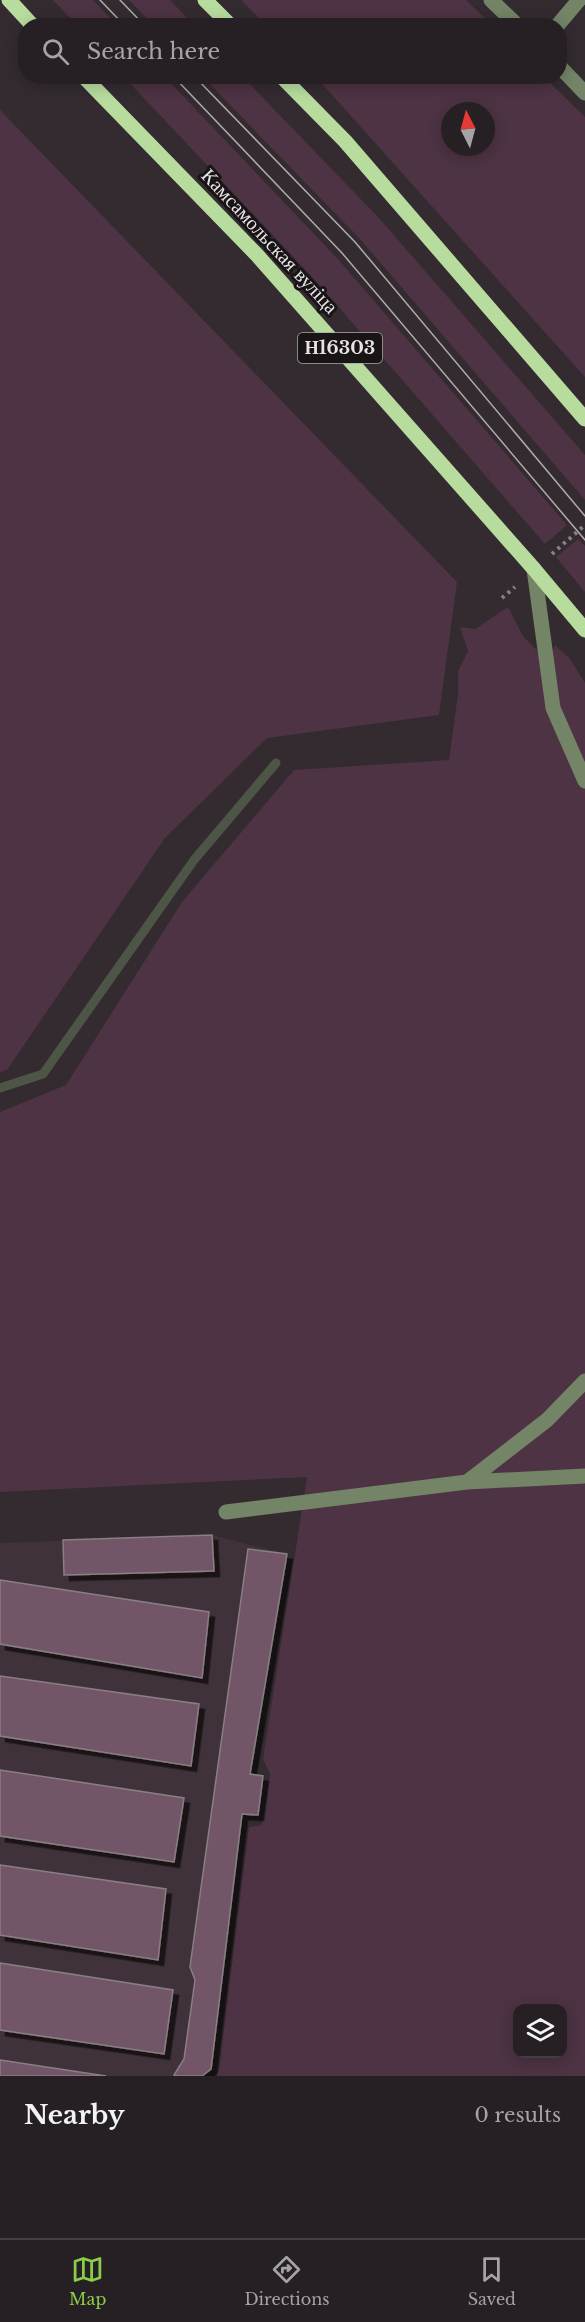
<!DOCTYPE html>
<html lang="en">
<head>
<meta charset="utf-8">
<style>
	:root { --surface:#262024; --page:#322d31; --text:#f1f3f6; --muted:#a4a3a6; --line:#423e41; --accent:#8ace48 }
	body { margin:0; font-family:"Libre Baskerville",serif; background:var(--page); color:var(--text) }
	.controls { position:absolute; right:18px; bottom:18px; display:grid; overflow:hidden; border-radius:12px; box-shadow:0 3px 15px #0003 }
	.controls button { width:54px; height:54px; display:grid; place-items:center; padding:0; border:0; border-bottom:2px solid var(--line); background:var(--surface); color:var(--text); font:30px sans-serif }
	.compass { position:absolute; left:441px; top:102px; width:54px; height:54px; border-radius:50%; background:var(--surface); box-shadow:0 3px 15px #0003; rotate:354deg }
	.list { margin:0; padding:0; list-style:none }
	h2 { display:flex; justify-content:space-between; align-items:center; height:78px; margin:0; padding:0 24px; font-size:26px }
	h2 small { font-size:20px; font-weight:400; color:var(--muted) }
	.icon { flex:none; width:33px; height:33px; fill:none; stroke:currentColor; stroke-width:2; stroke-linecap:round; stroke-linejoin:round }
	.map { position:relative; flex:none; width:585px; height:2076px; overflow:hidden }
	.search { position:absolute; background:var(--surface); box-shadow:0 3px 15px #0003; left:18px; right:18px; top:18px; height:66px; display:flex; align-items:center; gap:15px; box-sizing:border-box; padding:0 21px; border-radius:24px; color:var(--muted); font-size:22px }
	.sheet { height:162px; background:var(--surface) }
	nav { display:flex; justify-content:space-around; align-items:center; box-sizing:border-box; height:84px; border-top:2px solid var(--line); background:var(--surface); font-size:16px; color:var(--muted) }
	nav a { display:grid; justify-items:center; gap:3px }
	nav .on { color:var(--accent) }
	.map>svg:first-child { display:block }
</style>
</head>
<body>
<div class="map">
<svg width="585" height="2076" viewBox="0 0 585 2076">
	<defs>
		<filter id="shadow"><feDropShadow dx="5.5" dy="5.5" stdDeviation="0" flood-color="#0009"/></filter>
	</defs>
	<rect width="100%" height="100%" fill="#332b30"/>
	<!-- built -->
	<path fill="#40323a" d="M212,1535l75,19 -37,219 13,3 -5,39 -16,-1 -31,255 -9,7h-202v-533z"/>
	<!-- green -->
	<path fill="#4d3343" fill-rule="evenodd" d="M53,0h40l24,25h-40z
		M129,0h41l24,25h-41z
		M241,0h225l26,25h-226z
		M124,77h41l172,181 230,267 -22,19 -230,-264z
		M203,77h40l136,141 206,237v45l-226,-262z
		M316,77h228l41,40v260zM450,111h36v36h-36z
		M0,110l457,472 -18,133 -172,23 -102,100 -158,232 -7,2z
		M578,539l7,7v46l-29,-35z
		M508,607l15,29 25,26 7,-17 15,14 15,24v1393h-371l5,-5 30,-244 13,-2 8,-51 -7,-15 44,-282 -307,15v-380l66,-27 116,-183 112,-132 155,-10 9,-66v-23l10,-20 -8,-24 15,2zM518,2008h44v46h-44z"/>
	<g fill="none" stroke-linecap="round" stroke-linejoin="round">
		<!-- stream -->
		<path stroke="#4d5546" stroke-width="9" d="M0,1088l43,-14 151,-214 82,-97"/>
	</g>
	<!-- building -->
	<path fill="#725566" stroke="#887e84" stroke-width="1.5" filter="url(#shadow)" d="M212,1535l2,36 -150,4 -1,-35z
		M248,1549l39,5 -37,220 13,2 -5,39 -16,-1 -31,255 -9,7h-25l-3,-1 10,-16 11,-79 -5,-13z
		M0,1580l209,32 -7,66 -202,-34z
		M0,1676l199,28 -8,62 -191,-30z
		M0,1770l184,28 -10,64 -174,-26z
		M0,1865l166,24 -8,71 -158,-25z
		M0,1963l173,27 -9,64 -164,-24z
		M0,2060l106,16h-106z"/>
	<g fill="none" stroke-linecap="round" stroke-linejoin="round">
		<!-- path -->
		<path stroke="#867f83" stroke-width="4" stroke-dasharray="3 4.5" stroke-linecap="butt" d="M552,554l33,-29
			M502,598l13,-11"/>
		<!-- minor -->
		<path stroke="#738467" stroke-width="15" d="M491,0l27,26
			M557,26l22,-26
			M560,67l25,26
			M534,569l19,139 32,73
			M467,1482l80,-62 38,-39
			M226,1512l241,-30 118,-6"/>
		<!-- major -->
		<path stroke="#b8dc9e" stroke-width="15" d="M9,0l24,26
			M205,0l26,26
			M83,76l174,179 277,314 51,61
			M281,76l64,65 240,278"/>
		<!-- tram -->
		<path stroke="#b0aaad" stroke-width="1.5" d="M100,0l25,26
			M120,0l25,26
			M173,76l169,177 243,287
			M194,76l161,166 230,274"/>
	</g>
	<g text-anchor="middle" dominant-baseline="central" stroke-width="6" stroke-linejoin="round" paint-order="stroke">
		<!-- shield labels -->
		<rect fill="#191517" stroke="#aaa4a7" stroke-width="1.5" x="298" y="333" width="84" height="30" rx="4.5"/>
		<g font-size="18" font-weight="bold" fill="#e8e2e5">
			<text x="340" y="348">Н16303</text>
		</g>
		<!-- street labels -->
		<g font-size="20" fill="#e8e2e5" stroke="#191517">
			<text transform="translate(270 241) rotate(47)">Камсамольская вуліца</text>
		</g>
	</g>
</svg>
<div class="controls">
<button><svg class="icon" aria-label="layers" viewBox="0 0 24 24"><path d="M12 4l9 5-9 5-9-5zM3 14l9 5 9-5"/></svg></button>
</div>
<svg class="compass" viewBox="-18 -18 36 36"><path d="M0-13l5 13h-10z" fill="#e53935"/><path d="M0 13l5-13h-10z" fill="#a4a3a6"/></svg>
<div class="search"><svg class="icon" aria-label="search" viewBox="0 0 24 24"><circle cx="10" cy="10" r="6"/><path d="M15 15l6 6"/></svg>Search here</div>
</div>
<section class="sheet">
<h2>Nearby<small>0 results</small></h2>
<ul class="list">
</ul>
</section>
<nav>
<a class="on"><svg class="icon" aria-label="map" viewBox="0 0 24 24"><path d="M3 6l6-2 6 2 6-2v14l-6 2-6-2-6 2zM9 4v14M15 6v14"/></svg>Map</a>
<a><svg class="icon" aria-label="directions" viewBox="0 0 24 24"><path d="M12 3l9 9-9 9-9-9zM9 14v-3h6M13 9l2 2-2 2"/></svg>Directions</a>
<a><svg class="icon" aria-label="saved" viewBox="0 0 24 24"><path d="M7 4h10v16l-5-4-5 4z"/></svg>Saved</a>
</nav>
</body>
</html>
